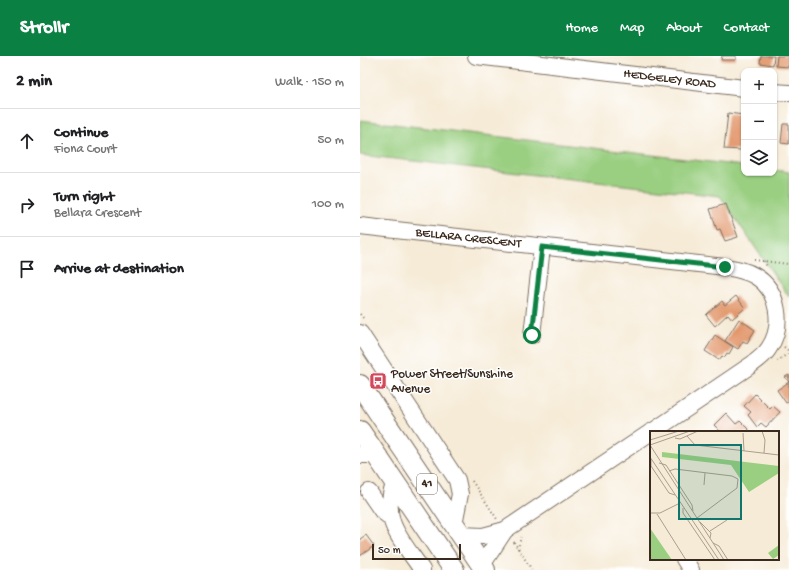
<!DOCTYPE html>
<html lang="en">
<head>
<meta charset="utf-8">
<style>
	:root { --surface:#fff; --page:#f2f2f2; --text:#202124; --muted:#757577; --line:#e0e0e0; --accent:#0b8043 }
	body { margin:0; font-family:"Gochi Hand",sans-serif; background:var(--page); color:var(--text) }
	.controls { position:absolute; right:12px; top:12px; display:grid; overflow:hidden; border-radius:8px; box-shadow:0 1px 3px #0004 }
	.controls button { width:36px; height:36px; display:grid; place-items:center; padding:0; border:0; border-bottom:1px solid var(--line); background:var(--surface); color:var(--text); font:20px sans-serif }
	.scale { position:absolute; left:12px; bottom:10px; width:89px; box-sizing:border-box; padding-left:4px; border:2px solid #3b2a1e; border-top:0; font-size:11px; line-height:14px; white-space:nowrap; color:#3b2a1e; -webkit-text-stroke:3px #fff; paint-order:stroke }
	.stop { position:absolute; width:12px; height:12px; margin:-9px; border:3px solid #0b8043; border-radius:50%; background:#fff }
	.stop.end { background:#0b8043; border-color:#fff; box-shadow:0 1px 4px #0008 }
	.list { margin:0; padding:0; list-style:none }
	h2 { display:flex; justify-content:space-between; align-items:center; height:52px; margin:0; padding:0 16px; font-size:17px }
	h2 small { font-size:13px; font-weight:400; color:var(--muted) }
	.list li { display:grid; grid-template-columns:26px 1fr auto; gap:12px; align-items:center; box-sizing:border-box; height:64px; padding:0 16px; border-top:1px solid var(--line) }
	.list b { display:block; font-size:15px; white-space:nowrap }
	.list p { margin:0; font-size:13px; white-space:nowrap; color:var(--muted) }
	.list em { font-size:13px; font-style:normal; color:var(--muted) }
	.icon { flex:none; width:22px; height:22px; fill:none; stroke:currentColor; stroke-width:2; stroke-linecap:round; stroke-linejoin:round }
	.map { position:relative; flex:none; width:429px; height:514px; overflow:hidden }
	header { display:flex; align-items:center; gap:24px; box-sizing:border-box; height:56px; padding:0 20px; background:var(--accent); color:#fff }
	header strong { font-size:19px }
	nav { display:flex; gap:22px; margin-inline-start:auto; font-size:14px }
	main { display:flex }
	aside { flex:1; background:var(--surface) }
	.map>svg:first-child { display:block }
</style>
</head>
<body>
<header>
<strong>Strollr</strong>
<nav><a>Home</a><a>Map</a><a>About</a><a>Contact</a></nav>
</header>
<main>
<aside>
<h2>2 min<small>Walk · 150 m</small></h2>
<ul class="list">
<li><svg class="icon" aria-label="ahead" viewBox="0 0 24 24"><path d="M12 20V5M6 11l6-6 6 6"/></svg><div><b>Continue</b><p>Fiona Court</p></div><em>50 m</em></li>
<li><svg class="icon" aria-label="right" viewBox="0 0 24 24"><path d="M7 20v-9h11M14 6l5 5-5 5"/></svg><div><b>Turn right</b><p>Bellara Crescent</p></div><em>100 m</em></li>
<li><svg class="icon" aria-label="arrive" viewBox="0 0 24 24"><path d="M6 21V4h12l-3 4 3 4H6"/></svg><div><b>Arrive at destination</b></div></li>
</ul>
</aside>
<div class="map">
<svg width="429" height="514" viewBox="0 0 429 514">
	<rect width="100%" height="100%" fill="#fff"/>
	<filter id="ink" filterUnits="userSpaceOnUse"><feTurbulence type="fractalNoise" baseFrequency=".025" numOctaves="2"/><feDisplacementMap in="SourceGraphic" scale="8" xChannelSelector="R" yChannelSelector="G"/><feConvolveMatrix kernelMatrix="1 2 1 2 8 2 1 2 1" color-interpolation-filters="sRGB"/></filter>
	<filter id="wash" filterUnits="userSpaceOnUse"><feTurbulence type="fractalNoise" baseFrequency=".012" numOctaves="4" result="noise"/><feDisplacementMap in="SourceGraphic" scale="16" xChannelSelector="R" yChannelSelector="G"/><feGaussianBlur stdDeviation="0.9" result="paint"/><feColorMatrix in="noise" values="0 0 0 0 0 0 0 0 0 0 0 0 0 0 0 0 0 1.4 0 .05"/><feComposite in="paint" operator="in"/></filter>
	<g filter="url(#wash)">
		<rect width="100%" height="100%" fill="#f6ebd7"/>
		<!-- green -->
		<path fill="#9acf81" stroke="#6a7c50" d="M0,64l384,46v7h30v-3l15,2v125l-69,-101 -360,-41z"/>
		<g id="blocks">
			<!-- building -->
			<path fill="#e2966a" d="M362,0h14v4h-15z
				M401,0h13l-1,9 -13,-2z
				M417,0h12v11l-13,-1z
				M368,57l16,2v24h-1l-2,11 -17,-1z
				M423,68h6v20l-8,-1z
				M366,148l12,33 -13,4 -5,-12 -3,1 -7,-21z
				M376,240l9,12 -13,11 -4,-5 -13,12 -9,-11 16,-14 3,4z
				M379,263l16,11 -8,13 -4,-2 -5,8 -13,-8z
				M355,279l18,12 -4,7 -2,-1 -3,5 -2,-2 -3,4 -14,-9z
				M429,319v26l-3,2 -9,-13 12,-8 -4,-5z
				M395,338l15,15 3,-3 7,6 -14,15 -5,-4 -4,4 -9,-12 3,-3 -7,-6z
				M366,357l10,11 4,-3 11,11h-30l-7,-7z
				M6,479l8,11 -14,10v-17z"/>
		</g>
	</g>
	<g filter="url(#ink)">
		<use href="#blocks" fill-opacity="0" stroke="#7c6e5f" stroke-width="1"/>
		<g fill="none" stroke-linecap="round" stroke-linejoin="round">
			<defs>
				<g id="minor">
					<path id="s1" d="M116,0l268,32"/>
					<path d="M414,36l15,1"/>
					<path id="s2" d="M0,170l365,41c11,2 20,3 30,9 24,14 29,50 14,72 -4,7 -11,12 -18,17l-99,67"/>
					<path d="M0,277l97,147 3,14 -6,30"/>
					<path d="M172,279l10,-88"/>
					<path d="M0,399h17"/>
					<path d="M35,426c-16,38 7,58 27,88"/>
					<path d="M9,436l13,19 8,6"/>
					<path d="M101,479l22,1 22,-6 146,-98"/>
					<path d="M324,503l7,11"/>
					<path d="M122,509l23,-35"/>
				</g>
				<path id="major" d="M0,329l125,185
					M0,375l94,139"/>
			</defs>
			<!-- minor casing -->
			<use href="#minor" stroke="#7c6e5f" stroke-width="18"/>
			<!-- major casing -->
			<use href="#major" stroke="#7c6e5f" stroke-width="22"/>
			<!-- path -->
			<path stroke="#7c6e5f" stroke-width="2" stroke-dasharray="1 3" stroke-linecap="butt" d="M394,204l35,4
				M404,205l4,7
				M0,258l4,5
				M424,291l5,4
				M417,305l12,-8
				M112,425l25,38
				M154,486l18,28
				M158,493l3,-12"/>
			<!-- minor -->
			<use href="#minor" stroke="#fff" stroke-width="16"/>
			<!-- major -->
			<use href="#major" stroke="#fff" stroke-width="20"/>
		</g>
	</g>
	<g fill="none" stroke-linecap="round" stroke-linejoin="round" filter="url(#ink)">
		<!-- route -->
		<path stroke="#0b8043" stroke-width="5" d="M172,279l10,-88 183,20"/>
	</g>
	<!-- icons -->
	<defs>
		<symbol id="bus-square" viewBox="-11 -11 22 22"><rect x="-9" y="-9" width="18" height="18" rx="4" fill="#d1495b" stroke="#fff"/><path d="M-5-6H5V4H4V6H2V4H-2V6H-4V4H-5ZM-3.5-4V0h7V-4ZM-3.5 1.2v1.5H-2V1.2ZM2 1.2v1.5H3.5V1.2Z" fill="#fff"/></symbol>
	</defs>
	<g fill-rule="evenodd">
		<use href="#bus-square" x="8" y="315" width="20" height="20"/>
	</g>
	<g text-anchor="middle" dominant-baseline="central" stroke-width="3" stroke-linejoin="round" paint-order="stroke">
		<!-- shield labels -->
		<rect fill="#fff" stroke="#766a62" stroke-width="1" x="57" y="418" width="20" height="20" rx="3"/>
		<g font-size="12" font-weight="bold" fill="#3b2a1e">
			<text x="67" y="428">41</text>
		</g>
		<!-- street labels -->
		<g font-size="13" fill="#3b2a1e" stroke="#fff">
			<text stroke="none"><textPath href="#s1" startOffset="195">HEDGELEY ROAD</textPath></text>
			<text stroke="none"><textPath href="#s2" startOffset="109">BELLARA CRESCENT</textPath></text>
		</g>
		<!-- poi labels -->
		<g font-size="13" fill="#3b2a1e" stroke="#fff" text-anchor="start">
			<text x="31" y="318">Power Street/Sunshine<tspan x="31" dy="15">Avenue</tspan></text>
		</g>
	</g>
	<!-- overview -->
	<g transform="translate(290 375)">
		<rect width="129" height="129" fill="#f6ebd7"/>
		<path d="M12,21l117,14v7l-30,19 -18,-27 -69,-8zM0,97l22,32h-22zM129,114v10l-6,4 -5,-6z" fill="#9acf81"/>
		<path fill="none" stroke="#ab9e8d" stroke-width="1" d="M112,0l3,9 -1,13M93,2l1,18M37,5l8,9 84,10M25,7l5,1 18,-8M0,9l29,-9M0,14l74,115M0,14l40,-14M0,26l69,103M1,28v7l18,27 6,2M9,32l7,2 26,40 1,6M19,40l6,-2 57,7 6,3 -1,9 -40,30M54,54l1,-12M33,77v5l32,47M0,82h10l20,-10M7,83l29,46M50,91l11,11 -1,5M60,100l17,-11M63,112l6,3 9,14"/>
		<path fill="#0f766e" fill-opacity="0.15" stroke="#0f766e" stroke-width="2" d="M29,14h62v74h-62z"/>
		<rect width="129" height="129" fill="none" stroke="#3b2a1e" stroke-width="2"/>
	</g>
</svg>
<div class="controls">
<button>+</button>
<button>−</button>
<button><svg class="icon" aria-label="layers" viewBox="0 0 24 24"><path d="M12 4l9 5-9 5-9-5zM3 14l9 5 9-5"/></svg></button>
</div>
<div class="scale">50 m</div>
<div class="stop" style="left:172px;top:279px"></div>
<div class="stop end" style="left:365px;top:211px"></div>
</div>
</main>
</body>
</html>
